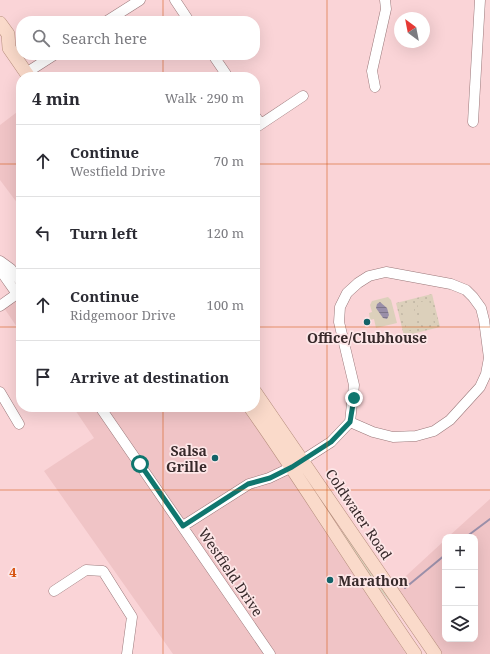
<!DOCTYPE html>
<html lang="en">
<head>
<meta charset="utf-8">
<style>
	:root { --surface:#fff; --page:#f2f2f3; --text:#2b2b33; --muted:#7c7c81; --line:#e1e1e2 }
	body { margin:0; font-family:"Noto Serif",serif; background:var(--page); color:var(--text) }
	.controls { position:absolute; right:12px; bottom:12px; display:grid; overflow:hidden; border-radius:8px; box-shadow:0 4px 16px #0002 }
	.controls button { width:36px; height:36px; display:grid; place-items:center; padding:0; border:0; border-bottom:1px solid var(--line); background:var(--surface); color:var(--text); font:20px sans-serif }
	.compass { position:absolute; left:394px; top:12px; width:36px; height:36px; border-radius:50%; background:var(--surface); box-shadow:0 4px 16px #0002; rotate:328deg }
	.stop { position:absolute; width:12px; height:12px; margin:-9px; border:3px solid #0f766e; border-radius:50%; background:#fff }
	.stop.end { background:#0f766e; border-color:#fff; box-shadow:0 1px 4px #0008 }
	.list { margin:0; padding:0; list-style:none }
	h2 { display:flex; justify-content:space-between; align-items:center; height:52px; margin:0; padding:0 16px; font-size:17px }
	h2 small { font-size:13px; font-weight:400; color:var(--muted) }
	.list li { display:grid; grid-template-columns:26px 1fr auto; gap:12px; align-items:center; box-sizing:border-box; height:72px; padding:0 16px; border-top:1px solid var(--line) }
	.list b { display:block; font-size:15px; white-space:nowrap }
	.list p { margin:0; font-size:13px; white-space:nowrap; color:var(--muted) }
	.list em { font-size:13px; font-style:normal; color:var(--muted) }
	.icon { flex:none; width:22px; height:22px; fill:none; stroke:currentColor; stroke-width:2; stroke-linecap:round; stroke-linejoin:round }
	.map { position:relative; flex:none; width:490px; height:654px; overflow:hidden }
	.search { position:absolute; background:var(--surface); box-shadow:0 4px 16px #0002; left:16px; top:16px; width:244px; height:44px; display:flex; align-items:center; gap:10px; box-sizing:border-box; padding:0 14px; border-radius:16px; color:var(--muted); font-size:15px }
	.panel { position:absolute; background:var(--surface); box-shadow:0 4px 16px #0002; left:16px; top:72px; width:244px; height:340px; border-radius:16px }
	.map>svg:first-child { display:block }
</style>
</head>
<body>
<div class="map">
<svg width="490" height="654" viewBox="0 0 490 654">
	<defs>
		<pattern id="grass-dots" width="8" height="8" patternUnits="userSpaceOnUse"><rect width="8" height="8" fill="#dcd0bb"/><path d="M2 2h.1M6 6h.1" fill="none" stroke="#bdb3a1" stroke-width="1.8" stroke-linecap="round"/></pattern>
		<pattern id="water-rules" width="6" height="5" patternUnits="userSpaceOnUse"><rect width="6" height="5" fill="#9a8fa9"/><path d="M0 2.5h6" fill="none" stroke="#7e758a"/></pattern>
	</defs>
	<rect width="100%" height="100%" fill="#fad4d7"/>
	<!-- built -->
	<path fill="#f0c4c6" d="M21,109v99l-21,-28v-55z
		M21,284v49l-21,-31v-3z
		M73,407h171l49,70 113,177h-233l-129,-183 50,-33z
		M490,499v155h-48l-47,-68 50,-46v99h30v-102h-27z"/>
	<!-- grass -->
	<path fill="url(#grass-dots)" d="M432,294l8,33 -36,9 -8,-33z"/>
	<!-- garden -->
	<path fill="#dcd0bb" d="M388,297l3,3 6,23 -21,5 -2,-9 -4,1 -1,-7 3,-1 -2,-7 2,-4z
		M429,300l5,24 -11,3 -6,-24z
		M413,304l5,24 -11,3 -6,-24z
		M326,510l14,19 18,21 55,79 -39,-46z"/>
	<!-- water -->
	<path fill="url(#water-rules)" d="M380,302l7,6 2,7 -2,4 -4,-1 -7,-10 1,-4z"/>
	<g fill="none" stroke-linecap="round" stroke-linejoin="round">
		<!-- stream -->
		<path stroke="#9a8fa9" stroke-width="2" d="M466,537l24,-18
			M405,588l40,-33"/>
		<defs>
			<path id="minor" d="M175,0l14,21
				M107,21l33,-21
				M213,55l15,22
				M26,73l28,-18
				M375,87l-3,-16 14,-62 -1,-9
				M255,116l6,8
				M473,122l7,-122
				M255,128l48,-32
				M0,261l11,8 10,13
				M0,267l3,7 14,20
				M0,306l21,-15
				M0,392l19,32
				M100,407l170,247
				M183,526l66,-42 20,-6 23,-11 39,-25 19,-20 4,-37 -15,-63 1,-15 7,-14 11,-10 11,-7 17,-4 65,12 15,6 7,7 8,11 3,12 5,38 -3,16 -6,13 -30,33 -16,11 -18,5 -23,1 -20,-5 -23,-10
				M54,591l32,-21 17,1 29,46 -5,37"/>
			<path id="major" d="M0,23l8,11 1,14 20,29
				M255,392l180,262
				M250,407c57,81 109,166 165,247"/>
		</defs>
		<!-- minor casing -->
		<use href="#minor" stroke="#9a787a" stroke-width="11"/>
		<!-- major casing -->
		<use href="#major" stroke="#b48c7b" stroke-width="14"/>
		<!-- minor -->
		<use href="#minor" stroke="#fff" stroke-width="10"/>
		<!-- major -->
		<use href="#major" stroke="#fadaca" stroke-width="13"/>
	</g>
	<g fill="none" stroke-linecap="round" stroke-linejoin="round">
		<!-- route -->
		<path stroke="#0f766e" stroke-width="5" d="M140,464l43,62 65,-42 22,-6 22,-11 39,-25 19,-20 4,-24"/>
	</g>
	<!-- grid -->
	<path fill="none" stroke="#d6540f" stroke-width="1" stroke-opacity="0.55" d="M163,0v21M327,0v654M163,55v22M0,164h21M255,164h235M0,327h21M255,327h235M163,407v247M0,490h490"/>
	<!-- markers -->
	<g fill="#126268" stroke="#fde6e7" stroke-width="1.5">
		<circle cx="367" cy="322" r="4"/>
		<circle cx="215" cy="458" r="4"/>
		<circle cx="330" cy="580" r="4"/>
	</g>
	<g text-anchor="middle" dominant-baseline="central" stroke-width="3.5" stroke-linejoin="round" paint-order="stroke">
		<!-- poi labels -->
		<g font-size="14" font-weight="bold" fill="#37292a" stroke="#fde6e7">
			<text x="367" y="337">Office/Clubhouse</text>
			<text x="207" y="450" text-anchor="end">Salsa<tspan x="207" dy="16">Grille</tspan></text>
			<text x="338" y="580" text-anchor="start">Marathon</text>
		</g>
		<!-- street labels -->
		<g font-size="14" fill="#37292a" stroke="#fde6e7">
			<text transform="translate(359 514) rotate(56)">Coldwater Road</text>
			<text transform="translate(231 572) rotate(56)">Westfield Drive</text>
		</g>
	</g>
	<g font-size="13" text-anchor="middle" font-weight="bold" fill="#d6540f" stroke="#fde6e7" stroke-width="3.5" stroke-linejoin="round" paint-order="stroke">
		<text x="13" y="577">4</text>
	</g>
</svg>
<div class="controls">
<button>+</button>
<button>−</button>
<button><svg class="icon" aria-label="layers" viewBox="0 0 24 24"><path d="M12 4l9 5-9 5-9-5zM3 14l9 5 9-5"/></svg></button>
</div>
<svg class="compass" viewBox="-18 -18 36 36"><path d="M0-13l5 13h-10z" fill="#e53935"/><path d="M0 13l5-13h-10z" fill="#7c7c81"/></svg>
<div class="stop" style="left:140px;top:464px"></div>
<div class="stop end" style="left:354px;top:398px"></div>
<div class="search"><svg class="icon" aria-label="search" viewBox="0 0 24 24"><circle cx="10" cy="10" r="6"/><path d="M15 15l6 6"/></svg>Search here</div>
<section class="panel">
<h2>4 min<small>Walk · 290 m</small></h2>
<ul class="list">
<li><svg class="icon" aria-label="ahead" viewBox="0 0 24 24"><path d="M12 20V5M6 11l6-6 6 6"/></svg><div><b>Continue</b><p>Westfield Drive</p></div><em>70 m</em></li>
<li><svg class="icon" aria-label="left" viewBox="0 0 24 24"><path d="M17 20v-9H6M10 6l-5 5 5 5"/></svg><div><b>Turn left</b></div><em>120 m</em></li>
<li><svg class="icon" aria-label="ahead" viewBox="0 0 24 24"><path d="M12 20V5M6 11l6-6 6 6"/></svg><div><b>Continue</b><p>Ridgemoor Drive</p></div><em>100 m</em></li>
<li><svg class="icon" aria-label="arrive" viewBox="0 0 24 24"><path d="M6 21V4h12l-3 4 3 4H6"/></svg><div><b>Arrive at destination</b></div></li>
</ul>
</section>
</div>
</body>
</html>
